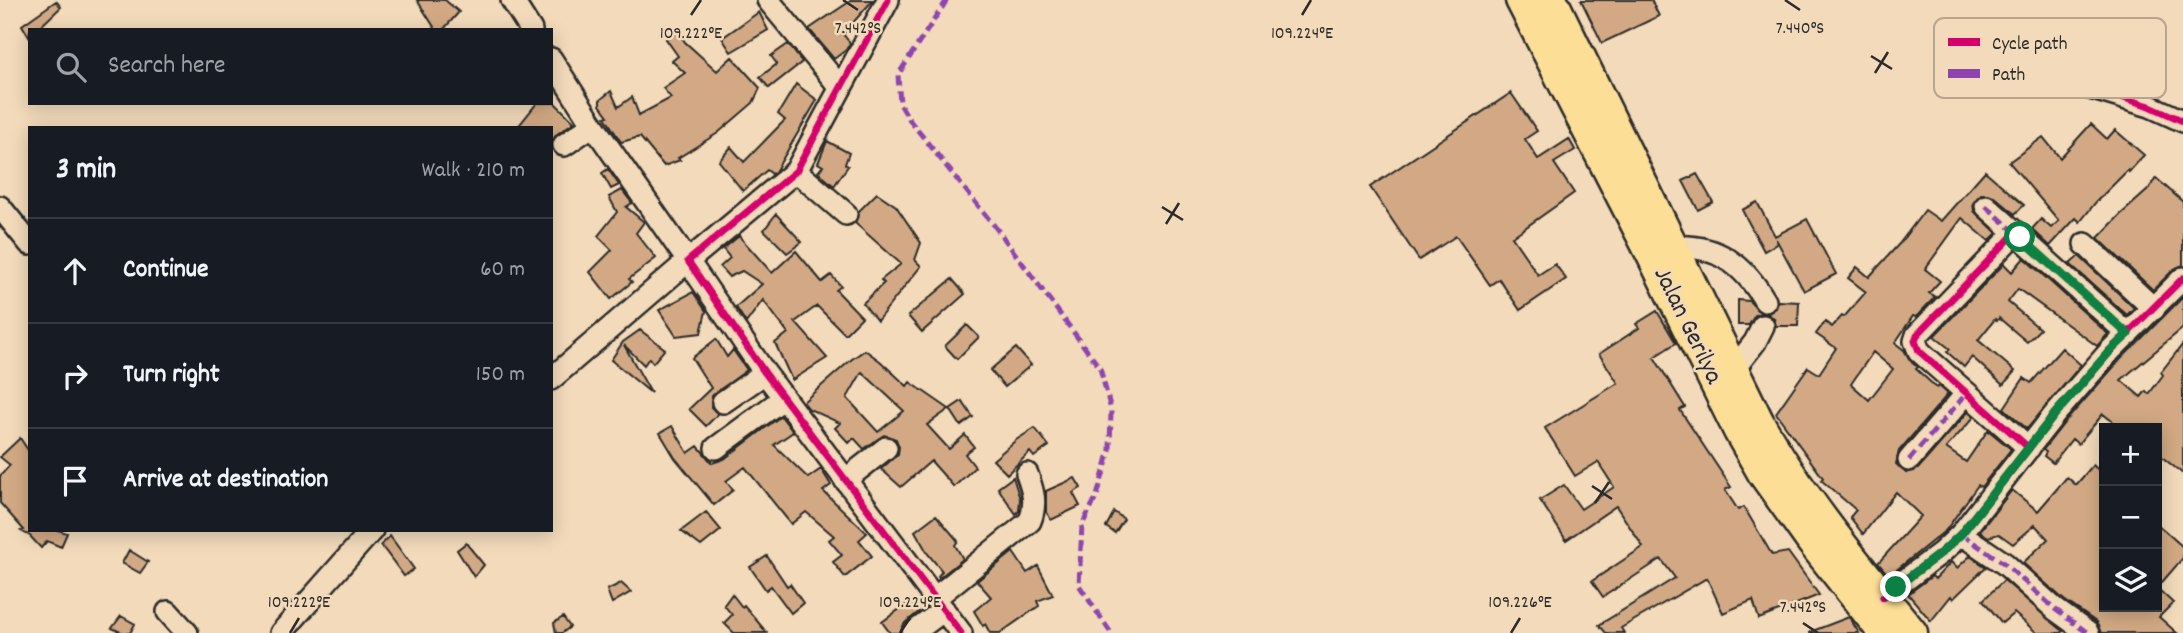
<!DOCTYPE html>
<html lang="en">
<head>
<meta charset="utf-8">
<style>
	:root { --surface:#171b24; --page:#20242c; --text:#f1f3f6; --muted:#9ea1a6; --line:#363941 }
	body { margin:0; font-family:Dekko,sans-serif; background:var(--page); color:var(--text) }
	.controls { position:absolute; right:21px; bottom:21px; display:grid; overflow:hidden; border-radius:0px; box-shadow:0 4px 18px #0003 }
	.controls button { width:63px; height:63px; display:grid; place-items:center; padding:0; border:0; border-bottom:2px solid var(--line); background:var(--surface); color:var(--text); font:35px sans-serif }
	.stop { position:absolute; width:21px; height:21px; margin:-16px; border:5px solid #0b8043; border-radius:50%; background:#fff }
	.stop.end { background:#0b8043; border-color:#fff; box-shadow:0 2px 7px #0008 }
	.list { margin:0; padding:0; list-style:none }
	h2 { display:flex; justify-content:space-between; align-items:center; height:91px; margin:0; padding:0 28px; font-size:30px }
	h2 small { font-size:23px; font-weight:400; color:var(--muted) }
	.list li { display:grid; grid-template-columns:46px 1fr auto; gap:21px; align-items:center; box-sizing:border-box; height:105px; padding:0 28px; border-top:2px solid var(--line) }
	.list b { display:block; font-size:26px; white-space:nowrap }
	.list em { font-size:23px; font-style:normal; color:var(--muted) }
	.icon { flex:none; width:38px; height:38px; fill:none; stroke:currentColor; stroke-width:2; stroke-linecap:round; stroke-linejoin:round }
	.map { position:relative; flex:none; width:2183px; height:633px; overflow:hidden }
	.search { position:absolute; background:var(--surface); box-shadow:0 4px 18px #0003; left:28px; top:28px; width:525px; height:77px; display:flex; align-items:center; gap:18px; box-sizing:border-box; padding:0 24px; border-radius:0px; color:var(--muted); font-size:26px }
	.panel { position:absolute; background:var(--surface); box-shadow:0 4px 18px #0003; left:28px; top:126px; width:525px; height:406px; border-radius:0px }
	.map>svg:first-child { display:block }
</style>
</head>
<body>
<div class="map">
<svg width="2183" height="633" viewBox="0 0 2183 633">
	<rect width="100%" height="100%" fill="#f2daba"/>
	<filter id="ink" filterUnits="userSpaceOnUse"><feTurbulence type="fractalNoise" baseFrequency=".0143" numOctaves="2"/><feDisplacementMap in="SourceGraphic" scale="14" xChannelSelector="R" yChannelSelector="G"/><feConvolveMatrix kernelMatrix="1 2 1 2 8 2 1 2 1" color-interpolation-filters="sRGB"/></filter>
	<g filter="url(#ink)">
		<!-- building -->
		<path fill="#d2a984" stroke="#2b2b2b" stroke-width="2" fill-rule="evenodd" d="M417,0h28l14,12 -16,18h-7z
			M852,0h21l-30,34 7,9 -4,7 -12,9 -25,-30z
			M1581,0h70l8,16 -57,27z
			M56,1l5,6 -24,23h-7l-1,7 -7,-12z
			M759,12l9,18 -37,22 -9,-14z
			M678,31l7,11 32,29 15,-14 28,31 -7,15 -35,30 -40,25 2,2 -16,6 -24,-29 -19,5 -16,-25 3,-1 -8,-11v-5l11,-9 7,16 14,-10 7,18 32,-17 -8,-10 22,-15 -13,-12 6,-5 -12,-17z
			M788,44l14,18 -33,26 -9,-11 17,-13 -6,-8z
			M796,84l21,16 -42,72 -3,2 -5,-4 -24,21 -24,-30 12,-14 13,15 41,-42 -7,-6z
			M1511,93l26,38 -12,8 13,20 31,-20 6,11 -21,13 20,30 -62,44 26,38 17,-11 11,15 -46,31 -21,-31 -9,6 -34,-49 -37,24 -49,-73z
			M537,103h18l19,19 -18,13 -5,9v-16h-34z
			M2091,124l16,15 8,-9 29,25 -15,17 -1,-2 -32,32 -16,20 -4,-4 -26,28 -18,-17 9,-10 10,9 8,-7 -50,-59 34,-25 17,21z
			M827,141l22,12 -4,11 3,2 -14,20 -16,-14 5,-6 -5,-3z
			M608,169l11,16 -8,4 -9,-16z
			M1985,171l39,34 -9,9 -21,-18 -13,-2 -8,9 1,8 23,22 -8,8 -27,-23 -37,51 15,12 -11,12 6,4 -19,20 -3,-1 -18,27 9,7 6,10 8,7 -2,2 21,19 2,-2 9,8 -49,57 -3,13 10,9 12,-4 50,-57 6,5 -28,31 20,14 22,-32 23,19 -30,38 -3,-2 -32,45 -57,46 -11,-13 43,-47 -25,-24 -33,42 -13,-17 6,-7 -35,-30 2,-2 -47,-65 32,-46 11,7 17,-26 -20,-14 9,-12 7,5 10,-11 2,1 22,-25 -18,-14 9,-11 12,10 30,-33 26,-34 16,11zM1873,352l20,17 -24,31 -18,-16z
			M1697,174l16,28 -15,8 -15,-29z
			M2156,178l27,24v63l-9,4 -21,21 -55,-52 22,-23 29,-26z
			M622,190l10,13 -6,4 18,15 -8,11 20,25 -27,21 3,3 -21,17 -21,-27 22,-22 -14,-14 19,-24 -8,-15z
			M877,193l19,13 25,37 -6,17 6,6 -44,55 -14,-18 21,-20 -3,-3 20,-16 -46,-41 4,-12z
			M1757,202l18,34 32,-17 29,55 -32,17 -28,-52 2,4 -14,8 -22,-41z
			M776,214l26,28 -15,11 -23,-23z
			M739,236l33,37 24,-22 26,31 9,-7 10,11 -5,4 26,27 -17,17 -28,-28 -22,16 32,36 -35,22 -17,-37 13,-10 -25,-33 -17,23 -10,-16 26,-23 -20,-13 -13,6 -9,-10 10,-9 -7,-9z
			M2079,256l55,52 -7,7 -57,-51z
			M2024,258l84,76 -11,12 -79,-57 -10,13 32,27 -13,13 -28,-24 -2,3 -2,-2 -17,21 37,31 -12,14 -31,-28 -8,10 -17,-15 3,-3 -16,-13 70,-72 8,8z
			M952,279l13,15 -43,38 -14,-16z
			M693,292l13,19 -5,22 -25,3 -17,-26z
			M2183,297v31l-62,52 20,17 5,-6 3,3 14,-19 -2,-3 22,-28v130l-26,-21v-25h-36l-18,-14 -25,30 -6,-5 -19,24 -9,-7 2,-4 -3,-2 22,-28 55,-62z
			M1738,300l11,1 12,12 -6,2 -6,10h-11z
			M1778,301l21,1 -1,24h-22l-2,-8 -7,-4 9,-6z
			M1657,311l19,32 -22,14 31,50 -5,3 51,77 -6,3 13,20 6,-3 28,48 16,-3 31,43 -60,24 -6,-19 -30,13 -16,-35 -86,50 3,5h-18l-7,-8 76,-47 -14,-19 -58,38 -11,-16 51,-34 -27,-41 -50,34 -26,-40 24,-15 17,24 33,-22 -16,-25 -23,14 -30,-48 73,-45 -19,-29 40,-26 -3,-4z
			M967,325l12,12 -22,22 -12,-13z
			M640,330l25,19 -12,14 -4,-5 -5,7 -20,-20 27,48 -40,-33 12,-18z
			M716,339l11,18 6,-7 14,20 -35,26 -1,11 7,7 -12,12 -17,-17 22,-21 -19,-30z
			M1016,348l15,17 -26,22 -15,-17z
			M2062,348l19,17 -54,64 -23,-21 20,-30 7,5z
			M865,350l15,11 27,25 3,-4 39,27 -22,16 22,24 16,-14 9,12 -9,7 10,13 -21,20 -23,-26 -30,26 -20,-18 17,-15 1,-7 -3,-8 -12,-4 -20,14 -10,-11 -5,5 -14,-15 5,-5 -31,-14 -6,-7 49,-43zM862,372l42,39 -26,21 -31,-34z
			M962,401l11,16 -12,9 -11,-17z
			M781,416l12,16 -19,13 34,33 13,-9 10,16 -8,6 44,42 -8,7 13,16 -27,21 -12,-15 9,-7 -13,-15 5,-4 -28,-24 -15,12 -46,-57 -19,14 7,9 -19,15 -39,-47 -15,-25 12,-7 16,27 10,-7 14,17 12,-4z
			M1035,428l14,18 -15,11 -4,-5 -23,22 -14,-14 23,-20z
			M20,438l10,15v77h28l9,3 -6,14 -14,-6 -6,7 -11,-12 -9,-5 3,-1 -24,-27v-27l10,-11 -10,-8z
			M2093,465l11,10v132h53v-19l16,15 -14,14 18,16h-76l-5,-11 -32,-22 -41,-37 25,-24 -13,-14 -22,19 -14,-10 -11,3 -8,-6 32,-41 26,21 29,-34 9,8z
			M1013,477l7,22 -1,12 -3,3 -18,-26z
			M1075,478l6,10 -8,5 7,13 -29,14 -5,-9v-20z
			M706,512l15,18 -20,16 -20,-15z
			M1114,512l10,7 -9,14 -9,-6z
			M936,515l22,26 -3,4 8,14 -24,19 -1,-2 4,-5 -14,-17 -13,-23z
			M2157,524l26,23v11l-26,30z
			M390,536l24,33 -10,7 -23,-31z
			M466,543l18,22 -10,12 -17,-27z
			M129,550l19,12 -8,11 -18,-10z
			M1013,552l14,21 11,-7 15,29 -16,6 2,5 -39,27h-10l-5,-9 -2,2 -9,-15 17,-14 -14,-16z
			M767,556l20,30 3,-2 13,19 -12,10 -20,-27 -5,4 -16,-23z
			M1970,556l16,11 -33,32 -2,-3 -20,25 -23,-27 24,-18 3,3 16,-17 6,6z
			M2004,580l59,51 -2,2h-24l-23,-20 -12,10 -19,-23z
			M621,583l10,9 -19,11 -5,-13z
			M732,594l10,13 2,-2 23,28h-33l-10,-10 8,-8 -8,-10z
			M911,601l8,11 -14,11 -5,10h-10l-8,-11z
			M121,616l14,8 -5,9h-7l-11,-5z
			M563,617l7,10 -8,6h-6l-2,-10z
			M1849,617l10,16h-49v-1z"/>
		<g fill="none" stroke-linecap="round" stroke-linejoin="round">
			<defs>
				<path id="minor" d="M512,0l19,30
					M768,0l72,87
					M888,0l-92,171 -108,90 77,112 196,260
					M551,59l42,66 95,136 -137,118
					M2067,81l83,25 33,15
					M564,145l29,-20
					M796,171l50,43
					M1986,206l142,128
					M0,207l30,37
					M2015,233l-98,102 -2,6 4,10 110,97
					M2085,244l69,65
					M1674,247c43,-3 70,18 91,54
					M1733,370l22,-28 8,-16
					M723,402l42,-29
					M716,448l68,-50
					M1909,460l58,-67
					M845,480l41,-32
					M1961,534l44,30 51,46 32,23
					M1883,597l59,-45 19,-18 94,-120 55,-63 73,-73
					M935,598l95,-77c7,-18 3,-30 -3,-47
					M168,612l19,21
					M281,633l91,-103
					M913,633l31,-23"/>
				<path id="highway" d="M1521,0l130,253 88,178 24,42 50,70 71,90
					M1552,0l207,423c43,76 98,142 153,210"/>
			</defs>
			<!-- minor casing -->
			<use href="#minor" stroke="#2b2b2b" stroke-width="26"/>
			<!-- highway casing -->
			<use href="#highway" stroke="#2b2b2b" stroke-width="35"/>
			<!-- minor -->
			<use href="#minor" stroke="#f2daba" stroke-width="21"/>
			<!-- highway -->
			<use href="#highway" stroke="#fcde96" stroke-width="30"/>
			<!-- quiet -->
			<path stroke="#8e44ad" stroke-width="5" stroke-dasharray="10 5" stroke-linecap="butt" d="M947,0l-49,75 2,29 11,18 89,111 100,135 11,42 -1,40 -13,46 -15,29 -3,60 32,48
				M1986,206l142,128
				M1909,460l58,-67
				M1961,534l44,30 51,46 32,23"/>
			<defs>
				<path id="cycleway" d="M888,0l-92,171 -108,90 77,112 196,260
					M2067,81l83,25 33,15
					M2015,233l-98,102 -2,6 4,10 110,97
					M1883,597l59,-45 19,-18 94,-120 55,-63 73,-73"/>
			</defs>
			<!-- cycleway casing -->
			<use href="#cycleway" stroke="#f2daba" stroke-width="11"/>
			<!-- cycleway -->
			<use href="#cycleway" stroke="#d6006c" stroke-width="7"/>
		</g>
	</g>
	<g fill="none" stroke-linecap="round" stroke-linejoin="round" filter="url(#ink)">
		<!-- route -->
		<path stroke="#0b8043" stroke-width="9" d="M1896,587l46,-35 19,-18 94,-120 55,-63 18,-17 -108,-97"/>
	</g>
	<!-- ticks -->
	<path fill="none" stroke="#2b2b2b" stroke-width="2.5" d="M843,0l15,10M1785,0l15,10M691,15l10,-15M1302,15l9,-15M1871,56l21,13M1875,73l13,-21M1162,207l21,13M1166,224l13,-21M1592,486l20,13M1595,503l14,-21M1803,623l15,10M290,633l9,-15M900,633l10,-15M1511,633l9,-15"/>
	<g text-anchor="middle" dominant-baseline="central" stroke-width="5" stroke-linejoin="round" paint-order="stroke">
		<!-- street labels -->
		<g font-size="26" fill="#2b2b2b" stroke="#f2daba">
			<text transform="translate(1687 326) rotate(64)">Jalan Gerilya</text>
		</g>
	</g>
	<!-- legend -->
	<rect x="1934" y="18" width="232" height="80" rx="10" fill="#f2daba" stroke="#b6a68f" stroke-width="2"/>
	<rect x="1948" y="38" width="32" height="8" fill="#d6006c"/>
	<rect x="1948" y="69" width="32" height="9" fill="#8e44ad"/>
	<g font-size="19" fill="#2b2b2b">
		<text x="1992" y="49">Cycle path</text>
		<text x="1992" y="80">Path</text>
	</g>
	<g font-size="18" text-anchor="middle" fill="#2b2b2b" stroke="#f2daba" stroke-width="5" stroke-linejoin="round" paint-order="stroke">
		<text x="858" y="33">7.442°S</text>
		<text x="1800" y="33">7.440°S</text>
		<text x="1302" y="38">109.224°E</text>
		<text x="691" y="38">109.222°E</text>
		<text x="299" y="607">109.222°E</text>
		<text x="910" y="607">109.224°E</text>
		<text x="1520" y="607">109.226°E</text>
		<text x="1803" y="612">7.442°S</text>
	</g>
</svg>
<div class="controls">
<button>+</button>
<button>−</button>
<button><svg class="icon" aria-label="layers" viewBox="0 0 24 24"><path d="M12 4l9 5-9 5-9-5zM3 14l9 5 9-5"/></svg></button>
</div>
<div class="stop" style="left:2020px;top:237px"></div>
<div class="stop end" style="left:1896px;top:587px"></div>
<div class="search"><svg class="icon" aria-label="search" viewBox="0 0 24 24"><circle cx="10" cy="10" r="6"/><path d="M15 15l6 6"/></svg>Search here</div>
<section class="panel">
<h2>3 min<small>Walk · 210 m</small></h2>
<ul class="list">
<li><svg class="icon" aria-label="ahead" viewBox="0 0 24 24"><path d="M12 20V5M6 11l6-6 6 6"/></svg><div><b>Continue</b></div><em>60 m</em></li>
<li><svg class="icon" aria-label="right" viewBox="0 0 24 24"><path d="M7 20v-9h11M14 6l5 5-5 5"/></svg><div><b>Turn right</b></div><em>150 m</em></li>
<li><svg class="icon" aria-label="arrive" viewBox="0 0 24 24"><path d="M6 21V4h12l-3 4 3 4H6"/></svg><div><b>Arrive at destination</b></div></li>
</ul>
</section>
</div>
</body>
</html>
